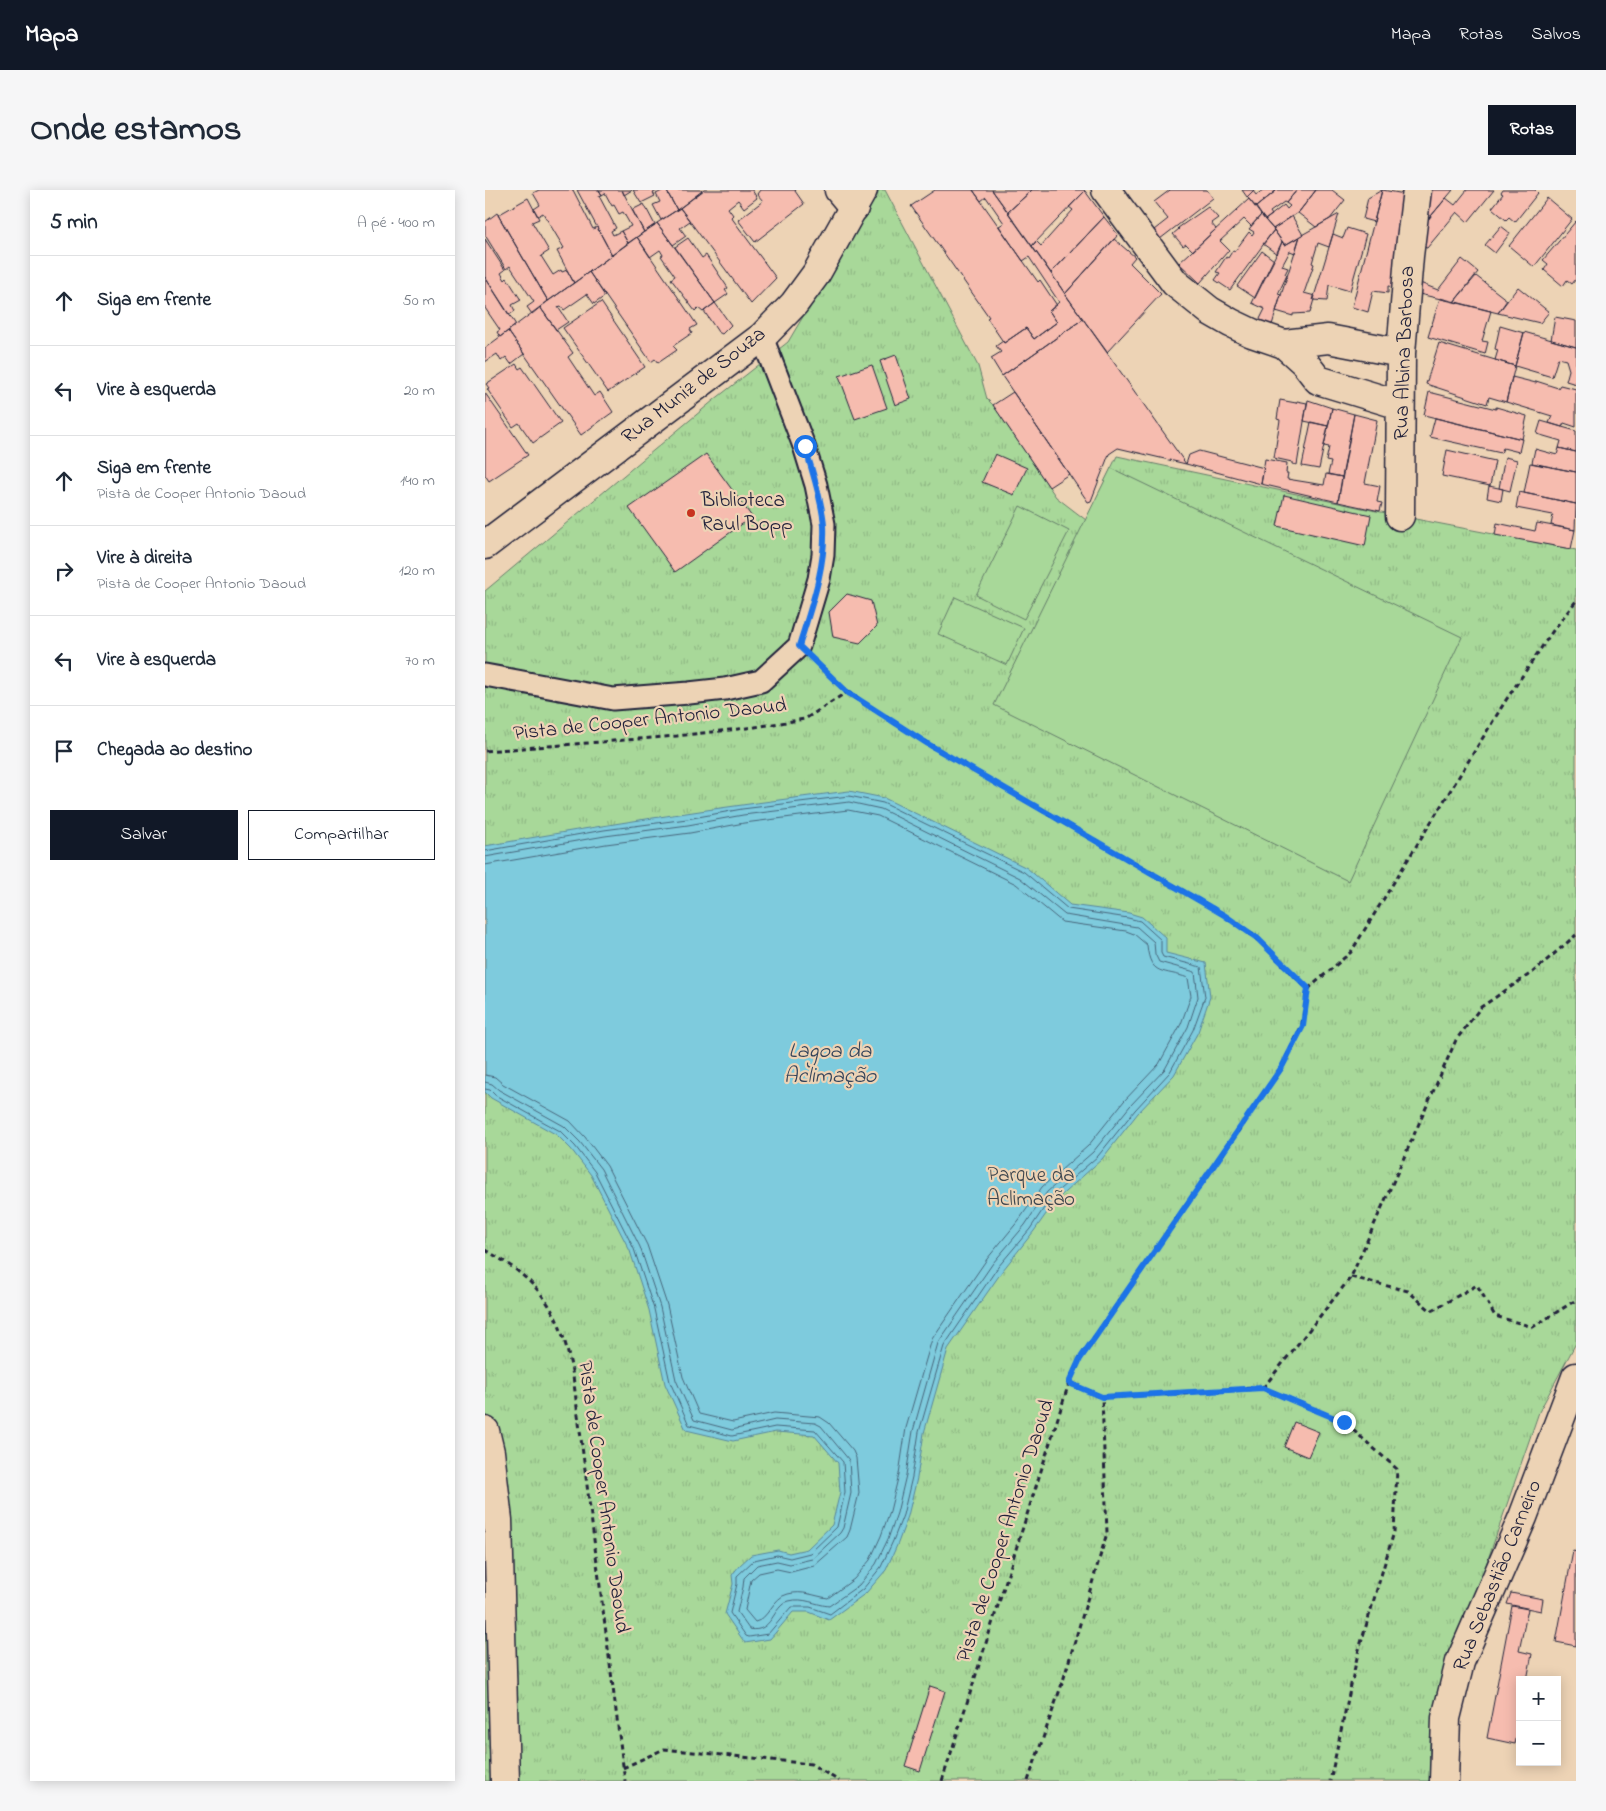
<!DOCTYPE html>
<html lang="pt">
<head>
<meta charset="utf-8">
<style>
	:root { --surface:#fff; --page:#f6f6f7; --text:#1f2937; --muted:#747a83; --line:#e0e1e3; --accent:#111827 }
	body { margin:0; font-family:"Indie Flower",sans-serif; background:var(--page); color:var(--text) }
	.controls { position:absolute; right:15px; bottom:15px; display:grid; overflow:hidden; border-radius:0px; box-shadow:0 2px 12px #0003 }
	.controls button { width:45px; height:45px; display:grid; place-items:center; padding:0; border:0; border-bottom:1px solid var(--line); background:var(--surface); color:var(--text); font:25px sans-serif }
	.stop { position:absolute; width:15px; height:15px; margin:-11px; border:4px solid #1a73e8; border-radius:50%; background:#fff }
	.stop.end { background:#1a73e8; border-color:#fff; box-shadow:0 1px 5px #0008 }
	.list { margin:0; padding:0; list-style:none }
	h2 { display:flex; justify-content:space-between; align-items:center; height:65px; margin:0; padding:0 20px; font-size:21px }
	h2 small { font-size:16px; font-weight:400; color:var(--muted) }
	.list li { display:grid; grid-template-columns:32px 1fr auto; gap:15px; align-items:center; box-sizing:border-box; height:90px; padding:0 20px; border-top:1px solid var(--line) }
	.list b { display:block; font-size:19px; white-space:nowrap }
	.list p { margin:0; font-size:16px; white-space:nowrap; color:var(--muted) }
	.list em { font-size:16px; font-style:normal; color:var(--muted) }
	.actions { display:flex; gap:10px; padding:15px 20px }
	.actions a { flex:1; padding:11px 0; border:1px solid var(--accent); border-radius:0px; text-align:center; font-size:18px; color:var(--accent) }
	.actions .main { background:var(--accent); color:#fff }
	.icon { flex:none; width:28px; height:28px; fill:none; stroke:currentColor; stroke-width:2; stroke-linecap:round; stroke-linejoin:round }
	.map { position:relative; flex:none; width:1091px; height:1591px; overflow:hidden; border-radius:0px }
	header { display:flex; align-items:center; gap:30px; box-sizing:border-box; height:70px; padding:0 25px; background:var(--accent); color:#fff }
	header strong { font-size:24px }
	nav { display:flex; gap:28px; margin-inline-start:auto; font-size:18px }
	.intro { display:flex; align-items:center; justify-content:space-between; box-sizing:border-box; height:120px; padding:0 30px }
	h1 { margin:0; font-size:35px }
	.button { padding:12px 22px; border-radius:0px; background:var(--accent); color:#fff; font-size:18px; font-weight:700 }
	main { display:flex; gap:30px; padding:0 30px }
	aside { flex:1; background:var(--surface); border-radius:0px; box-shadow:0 2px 12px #0003 }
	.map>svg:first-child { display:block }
</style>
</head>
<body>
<header>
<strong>Mapa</strong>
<nav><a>Mapa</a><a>Rotas</a><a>Salvos</a></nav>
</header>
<div class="intro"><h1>Onde estamos</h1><a class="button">Rotas</a></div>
<main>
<aside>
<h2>5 min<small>A pé · 400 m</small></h2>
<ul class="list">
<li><svg class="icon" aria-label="ahead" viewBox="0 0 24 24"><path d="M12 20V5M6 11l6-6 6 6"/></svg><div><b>Siga em frente</b></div><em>50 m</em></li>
<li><svg class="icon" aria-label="left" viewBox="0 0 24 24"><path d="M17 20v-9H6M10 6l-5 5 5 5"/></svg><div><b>Vire à esquerda</b></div><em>20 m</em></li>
<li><svg class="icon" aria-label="ahead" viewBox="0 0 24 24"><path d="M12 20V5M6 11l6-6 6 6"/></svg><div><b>Siga em frente</b><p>Pista de Cooper Antonio Daoud</p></div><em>140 m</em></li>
<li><svg class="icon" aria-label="right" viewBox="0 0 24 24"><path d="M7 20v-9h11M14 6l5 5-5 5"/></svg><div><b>Vire à direita</b><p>Pista de Cooper Antonio Daoud</p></div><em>120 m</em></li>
<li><svg class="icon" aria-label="left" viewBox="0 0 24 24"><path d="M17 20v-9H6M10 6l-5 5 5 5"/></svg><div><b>Vire à esquerda</b></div><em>70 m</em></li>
<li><svg class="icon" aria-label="arrive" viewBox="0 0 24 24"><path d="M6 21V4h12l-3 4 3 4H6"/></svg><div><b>Chegada ao destino</b></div></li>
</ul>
<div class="actions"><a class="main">Salvar</a><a>Compartilhar</a></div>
</aside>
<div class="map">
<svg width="1091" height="1591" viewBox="0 0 1091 1591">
	<defs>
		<pattern id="park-tufts" width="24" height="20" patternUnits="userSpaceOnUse" patternTransform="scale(1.25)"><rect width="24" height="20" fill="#a8d899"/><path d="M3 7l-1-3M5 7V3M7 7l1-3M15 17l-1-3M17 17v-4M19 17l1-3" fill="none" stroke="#90b985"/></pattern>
	</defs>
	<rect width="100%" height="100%" fill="#edd3b5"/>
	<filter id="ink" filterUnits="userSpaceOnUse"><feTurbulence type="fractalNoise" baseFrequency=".02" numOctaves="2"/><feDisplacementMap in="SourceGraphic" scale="10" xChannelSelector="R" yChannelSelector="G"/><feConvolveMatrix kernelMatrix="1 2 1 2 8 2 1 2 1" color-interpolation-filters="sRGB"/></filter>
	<g filter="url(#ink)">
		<!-- park -->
		<path fill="url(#park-tufts)" stroke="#657d6a" d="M393,0h7l93,176 9,33 6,6 63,92 30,23 31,-64 283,60 176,34v793l-37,69 -104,300c-7,25 -6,44 -3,69h-947v-1190l229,-191 74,-58z"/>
		<!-- pitch -->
		<path fill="#a8d899" stroke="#657d6a" d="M626,278l351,169 -114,244 -354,-176z
			M535,316l49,25 -45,88 -48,-24z
			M470,407l69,31 -17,37 -69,-31z"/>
		<!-- water -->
		<path fill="#7ecbdd" stroke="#59879c" d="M364,601l35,7 143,70 43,37 59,8 13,4 24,21v15l40,10 4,34 -12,35 -24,43 -36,38 -36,46 -46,41 -22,31 -31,39 -55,79 -24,84 -7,45 -9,38 -10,27 -12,27 -20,23 -37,27 -20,-8h-16l-23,27 -25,4 -20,-29 8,-30 -1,-9 7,-9 12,-11 27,-5 11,3 18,-4 25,-24 8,-33 -2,-29 -24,-28 -38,-3 -43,9 -47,-11 -21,-46 -16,-74 -19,-59 -39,-76 -20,-26 -14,-14 -66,-37 -6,-6v-246c121,-22 242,-40 364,-55z"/>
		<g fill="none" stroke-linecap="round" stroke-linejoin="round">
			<!-- shore -->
			<path stroke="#47667c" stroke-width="1" d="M0,661l119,-21 83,-11 55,-10 107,-13 34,7 141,69 44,37 60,9 12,3 21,19v13l2,4 38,10 4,30 -12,33 -23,42 -35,38 -37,46 -46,40 -22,33 -32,38 -54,79 -25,86 -7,45 -9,38 -10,26 -12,26 -18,22 -33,25 -20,-7h-19l-23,27 -19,3 -3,-1 -16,-23 7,-29v-8l17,-16 23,-5 13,3 20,-5 27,-26 8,-35 -2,-30 -28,-32 -40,-3 -43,9 -43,-11 -19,-43 -16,-73 -20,-60 -39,-77 -20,-26 -15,-15 -65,-36 -5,-5 -5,-1
				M0,667l120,-21 83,-11 55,-10 106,-13 32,7 139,69 45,37 72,12 17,15 1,12 4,8 36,10 3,25 -10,30 -23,42 -35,37 -37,46 -46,40 -22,33 -32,38 -55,80 -25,88 -7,44 -9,38 -9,26 -12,25 -17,21 -30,21c-13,-1 -25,-9 -40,-5 -17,5 -16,33 -40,28l-12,-17 6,-25 1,-9 13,-13 20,-4 13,3 22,-5 28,-26 3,-5 8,-35 -2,-33 -28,-34 -6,-3 -40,-3 -43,10 -38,-10 -18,-40 -16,-73 -20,-60 -39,-78 -21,-27 -16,-16 -65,-36 -7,-6 -7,-2
				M0,675l121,-21 84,-11 54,-10 104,-13 30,6 138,68 46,38 64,9 8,3 13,11c3,32 17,24 41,33l3,18 -10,28 -22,40 -35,37 -36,45 -46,41 -23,33 -32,39 -55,80 -26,89 -7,46 -9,37 -9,25 -11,24 -16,19 -26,19c-14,-2 -25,-8 -40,-4 -15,3 -20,26 -33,28l-10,-12 6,-30 8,-7 18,-4 14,3 23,-6 33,-29 3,-7 9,-37 -3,-35 -3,-7 -24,-28 -9,-6 -46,-4 -41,9 -34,-8 -16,-37 -16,-72 -20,-60 -40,-79 -22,-29 -15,-16 -67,-37 -8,-7 -10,-2"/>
		</g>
		<!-- building -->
		<path fill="#f6bcaf" stroke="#22223b" d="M54,0h34l20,39 4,-2 15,28 -38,28 -17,-32 7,-3 -21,-35 -5,3 -4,-7 6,-4 -7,-12z
			M92,0h22l3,5 -3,1 17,32 -5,3 2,4 8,-4 7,12 -16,12z
			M114,0h23l22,42 -16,11 -7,-12 10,-5 -8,-14 -4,2 -5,-9 -2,1 -7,-13 -3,2z
			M137,0h10l-8,5z
			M148,0h24v1l-4,2 2,3 -14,7z
			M179,0h2l11,20 -16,10 -8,-15 7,-3 -4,-8z
			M181,0h35l1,1 -25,19z
			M219,0h48l5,8 -13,10 -6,-8 -10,8 5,7 -2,2 45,61 -25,26 -71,-96z
			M275,0h36l-1,1 9,13 -49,38 -17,-22 25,-19 -6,-7z
			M450,0h38l65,92 2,-2 16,24 1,1 -8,6 8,11 -23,17 -8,-11 -22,15 -17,-25 2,-1 -78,-111z
			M488,0h19l91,129 -81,57 -11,-18 10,-6 -5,-6 7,-5 1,2 22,-15 8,11 23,-17 -8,-11 10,-9 -30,-45 -6,4 -24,-35 5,-3 -18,-26 -5,4z
			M507,0h40l-24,22z
			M547,0h52l1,1 -53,55 -24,-34z
			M685,0h37l6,8 -53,41 -6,-9 14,-11 -14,-17z
			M757,0h13l-8,7z
			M778,0h14l-21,17 -9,-10 6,-6 3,4z
			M792,0h20l-11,13 -2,-1 -14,10 2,3 -7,5 -9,-13z
			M812,0h19l-17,22 -26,17 -8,-9 19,-15 3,4 3,-3 -4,-3z
			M831,0h16l13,10 -15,19 -14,8 -18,-14z
			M897,0l23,4 -11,93 -6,-1v7l-15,-2 -5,21 -16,-5z
			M897,0l-8,32 -11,-3 5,-21z
			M944,0h24l-27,32z
			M982,0h27l-26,32 -11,-10 -30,36 -4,-1 3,-25 20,-24 9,7z
			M1018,0h32l3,3 -23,29 -6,-5 -3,3 -14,-12 11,-14 -2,-1z
			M600,1l19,26 -53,56 -19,-27 4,-5 5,5 32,-36 -4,-3z
			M43,8l11,21 -7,3 17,29 -8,5 12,19 8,-5 1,2 5,-2 7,13 -26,18 -50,-86z
			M1062,8l25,21 -38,48 -25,-21z
			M764,9l12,16 -10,11 -7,-7 -24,22 9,9 -29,33 -21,-20z
			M159,14l11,21 -11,7 -12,-22z
			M723,17l10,11 -7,5 5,6 -23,22 -7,-7 -3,2 -10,-12 6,-5 -1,-1z
			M195,18l10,13 -10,7 6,8 -13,9 -16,-22z
			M12,23l51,88 -16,13 -5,-7 7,-5 -24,-36 -4,3 -21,-34v-13z
			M854,24l-10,33 -11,-4 -6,20 2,1 -10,29 11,3 -5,17 -17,1v2l-17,-5 24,-75z
			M776,25l13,15 -44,60 -15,-10 5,-7 -4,-1 10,-15 2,1 5,-8 2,1 14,-19 3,3 2,-3 -5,-3z
			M807,26l11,19 -18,10 -12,-16z
			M619,27l14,18 -53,59 -14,-21z
			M1091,31v58l-4,5 -5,-4 -4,6 -19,-16 4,-6 -5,-4z
			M172,33l58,80 -12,9 -5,-4 -3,3 -24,-32 4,-3 -14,-20 2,-1 -3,-5 -10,7 -13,-20z
			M1016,36l9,7 -15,20 -10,-8z
			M862,38l19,6 -16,57 -21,-6 -2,16 -14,-1 20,-66 10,4z
			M789,40l8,12 -5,12 -14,-10z
			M815,46l-5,17 -5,-2 -8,15 6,2 -3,6 2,1 -9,19 3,1 -9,30 -13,-4 6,-12 -13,-6 30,-61 3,3z
			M152,47l60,88 -7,4 2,4 -19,13 4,4 -19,13 -3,-4 -4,3 -62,-90z
			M203,48l14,20 4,-3 22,33 -3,2 3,4 -13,9 -40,-56z
			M0,49l20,31 -4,3 4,7 2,-2 14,22 -9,5 3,6 -6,4 -24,-38z
			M629,49l21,18 -5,6 31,31 -54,58 -42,-58z
			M777,61l12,9 -19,38 -18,-12z
			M977,69l16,13 -24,30 -35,-8 1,-11 18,7z
			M104,82l16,24 -11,8 -7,-10 -23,16 -3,-4 -3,1 10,15 -12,8 -16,-23z
			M991,86l31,24 -9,13 -44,-11z
			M0,87l31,48 -16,12 -3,-5 3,-2 -15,-22z
			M1033,97l31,25 -9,11 -42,-10z
			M955,108l51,13 -9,30 6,1 -3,12 -57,-17z
			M116,112l44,65 -37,25 -45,-64z
			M230,113l16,22 -9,9 -4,-2 -14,-21z
			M55,117l33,46 -5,4 26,39 6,-4 13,20 -32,23 -73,-104z
			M1070,127l21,4v26l-25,-7z
			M598,129l103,145 -68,-16 -9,6 -18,47 -3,1 -86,-126z
			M1015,136l24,7 -9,33 -20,-6 3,-10 -3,-1z
			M23,141l16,23 -13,10 -5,-7 -5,4 -4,-7 -12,8v-14z
			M1039,142l52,15v37l-10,-3 3,-11 -3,-10 -8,-2 -6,19 -37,-11z
			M954,153l76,23 -9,36 -17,-5 -2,7 -61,-20z
			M411,165l15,44 -16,6 -15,-44z
			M31,174l3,5 3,-2 39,56 -28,20 -14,-20 -6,4 -26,-38 2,-1 -3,-4z
			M387,175l15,43 -32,11 -16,-43z
			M1027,187l24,6v-2l22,7 2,-3 16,4v38l-12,-4 -2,4 -13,-4 3,-7 -46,-14z
			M528,202l56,82 -20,13 -56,-82z
			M944,202l67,17v-2l31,9 -5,23 -98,-24z
			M0,203l43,62 -39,26 -4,-6z
			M795,210l16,3 1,-2 10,2 -10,62 -5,-1v-2l-18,-4 6,-38 -3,-1z
			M823,210l24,8 -4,18 -24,-5z
			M847,218l22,6 -12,63 -14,-3 3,-12 -5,-1 3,-14 -5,-1z
			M869,224l23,6 -12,63 15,3 -3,16 5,1 -2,8 -42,-9z
			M950,228l87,21 -3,13 -16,-4 -2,5 -71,-16z
			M1056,231l35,10v21l-17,-4 2,-7 -24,-7z
			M826,232l17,4 -9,43 -17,-3z
			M1074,258l17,4v20l-44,-9 3,-14 22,6z
			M962,260l48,11 -5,25 -48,-10z
			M714,261l65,17 -3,16 -75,-20 3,-9z
			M221,264l46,63 -77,55 -46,-64z
			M510,264l32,14 -13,27 -32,-13z
			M1020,267l12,3 -7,31 -11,-3z
			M780,269l22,4 -1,10h2l-1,6 37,6 2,-11 16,3 -4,25 -77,-18z
			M1045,273l46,9v32l-52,-11z
			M1004,296l14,3 -2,12 -14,-3z
			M1034,302l57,12 -1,26 -24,-5 2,-10 -37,-7z
			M799,305l87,20 -6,31 -88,-20z
			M1012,333l38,8 2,-8 38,7 -4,19 -76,-14z
			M362,404l24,7 6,25 -17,17 -27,-6 -4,-25z
			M809,1232l25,10 -11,25 -24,-10z
			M1088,1360l3,1v95l-20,-4z
			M1026,1403l32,6 -2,12 -34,-7z
			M1027,1416l16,3 -9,42 13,3 -5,26h-7v41l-5,23 -28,-6z
			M445,1496l15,5 -25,80 -15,-5z"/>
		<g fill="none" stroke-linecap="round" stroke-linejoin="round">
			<defs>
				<path id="pedestrian" d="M0,485l128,24 76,-6 36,-4 36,-8 38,-35 20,-67 4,-24 1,-31 -8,-39 -12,-39 -42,-109"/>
				<path id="minor" d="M354,0l15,18
					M621,0l69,93 35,28 21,12 21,10 32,11 44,-5 73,14
					M799,154l20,18 14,18 82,25
					M915,326l1,-163 8,-97 8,-66
					M959,1591l2,-63 14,-56 63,-145 53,-140"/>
				<path id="tertiary" d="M0,355l277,-208 32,-33 22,-30 47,-84
					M0,1241l5,21 8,68 7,261"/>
			</defs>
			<!-- pedestrian casing -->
			<use href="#pedestrian" stroke="#22223b" stroke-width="25"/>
			<!-- minor casing -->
			<use href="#minor" stroke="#22223b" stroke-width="31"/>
			<!-- tertiary casing -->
			<use href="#tertiary" stroke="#22223b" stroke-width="31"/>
			<!-- path -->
			<path stroke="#22223b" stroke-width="3" stroke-dasharray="5 4" stroke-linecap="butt" d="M330,471l32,31 81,52 296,171 33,23 51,51
				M0,561l192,-15 78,-9 50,-8 42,-27
				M823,799l43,-37 155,-252 46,-68 24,-31
				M0,1060c58,32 76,63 88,126l52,405
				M866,1087l57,14 23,20 46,-26 18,31 38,11 43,-27
				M584,1193l33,14 161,-9 81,34 53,47 -3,63 -36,121 -28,128
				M778,1198l88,-111 105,-237 25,-33 52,-35 43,-37
				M138,1578l41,-19 147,15 28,17
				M457,1591l127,-398 11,-24 202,-292 20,-41 6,-37
				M543,1591l35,-100 44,-148 -5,-136"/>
			<!-- pedestrian -->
			<use href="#pedestrian" stroke="#edd3b5" stroke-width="21"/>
			<!-- minor -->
			<use href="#minor" stroke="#edd3b5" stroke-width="28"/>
			<!-- tertiary -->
			<use href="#tertiary" stroke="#edd3b5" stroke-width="28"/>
		</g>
	</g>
	<g fill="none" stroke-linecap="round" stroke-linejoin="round" filter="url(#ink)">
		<!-- route -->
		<path stroke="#1a73e8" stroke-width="6" d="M320,256c7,26 17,53 19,79 2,42 -13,82 -25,121l48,46 81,52 296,171 33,23 51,50 -5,38 -21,41 -202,292 -11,24 33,14 161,-9 81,34"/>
	</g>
	<!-- markers -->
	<circle fill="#c8321e" stroke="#edd3b5" stroke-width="2" cx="206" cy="323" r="5"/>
	<g text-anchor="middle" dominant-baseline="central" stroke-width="4.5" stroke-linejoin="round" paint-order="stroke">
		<!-- street labels -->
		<g font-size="21" fill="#22223b" stroke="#edd3b5">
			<text transform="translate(920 163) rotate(-88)">Rua Albina Barbosa</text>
			<text transform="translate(209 196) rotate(-38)">Rua Muniz de Souza</text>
			<text transform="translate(165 530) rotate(-6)">Pista de Cooper Antonio Daoud</text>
			<text transform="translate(118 1307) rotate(82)">Pista de Cooper Antonio Daoud</text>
			<text transform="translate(521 1341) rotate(-72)">Pista de Cooper Antonio Daoud</text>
			<text transform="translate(1013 1386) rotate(-68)">Rua Sebastião Carneiro</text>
		</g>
		<!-- poi labels -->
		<g font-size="21" fill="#22223b" stroke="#edd3b5" text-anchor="start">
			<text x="216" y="311">Biblioteca<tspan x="216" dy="24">Raul Bopp</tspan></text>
		</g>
		<!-- park labels -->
		<g font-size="21" fill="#3d464e" stroke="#edd3b5">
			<text x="546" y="986">Parque da<tspan x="546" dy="24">Aclimação</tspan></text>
		</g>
		<!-- water labels -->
		<g font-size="22" font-style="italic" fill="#34445b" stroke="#edd3b5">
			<text x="345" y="862">Lagoa da<tspan x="345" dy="25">Aclimação</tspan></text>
		</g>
	</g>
</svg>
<div class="controls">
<button>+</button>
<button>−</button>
</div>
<div class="stop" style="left:320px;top:256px"></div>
<div class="stop end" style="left:859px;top:1232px"></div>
</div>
</main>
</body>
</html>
